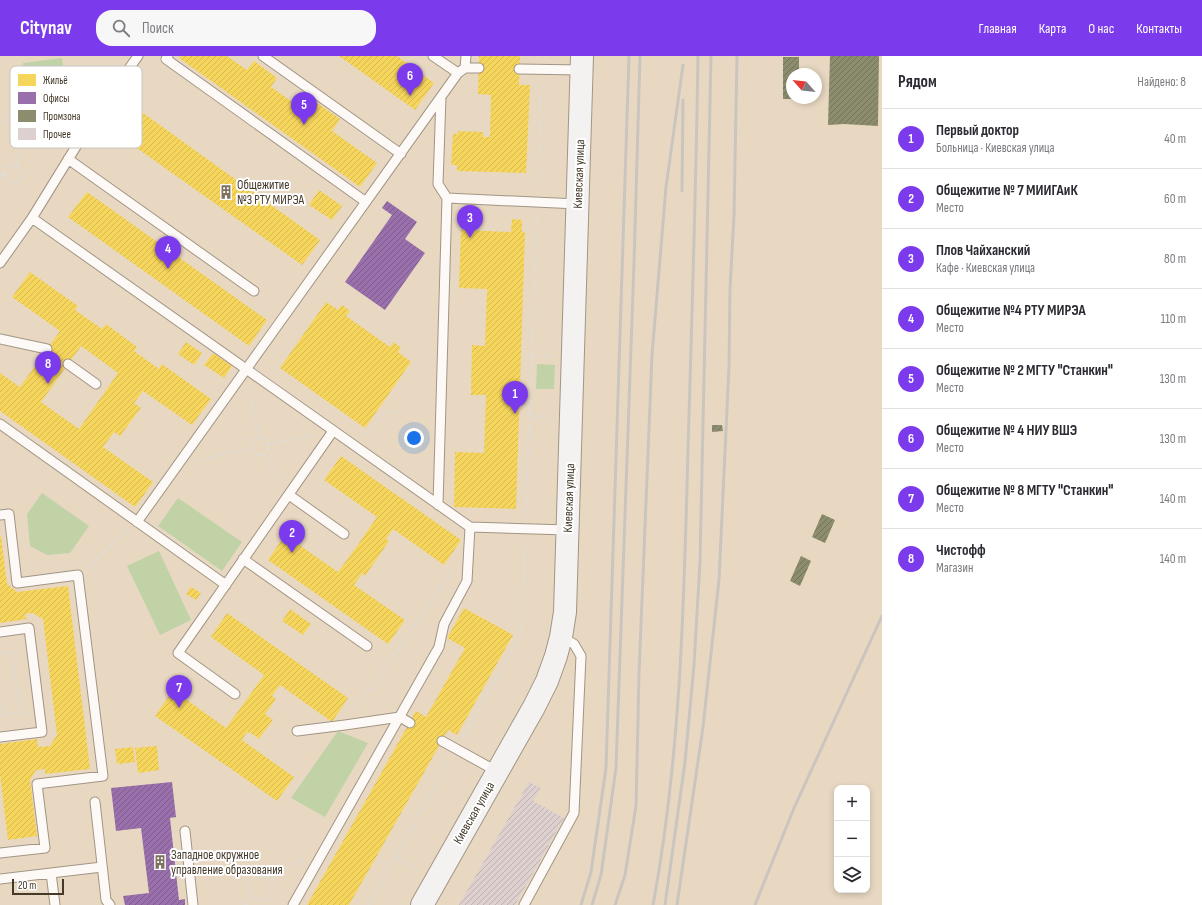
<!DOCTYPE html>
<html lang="ru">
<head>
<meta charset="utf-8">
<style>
	:root { --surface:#fff; --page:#f7f7f7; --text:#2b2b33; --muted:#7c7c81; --line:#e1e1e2; --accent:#7c3aed }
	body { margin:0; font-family:"Sofia Sans Condensed",sans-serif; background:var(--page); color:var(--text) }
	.controls { position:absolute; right:12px; bottom:12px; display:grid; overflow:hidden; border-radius:8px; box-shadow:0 2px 6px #0003 }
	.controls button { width:36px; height:36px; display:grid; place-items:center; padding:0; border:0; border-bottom:1px solid var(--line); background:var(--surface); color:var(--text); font:20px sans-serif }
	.compass { position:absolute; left:786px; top:12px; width:36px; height:36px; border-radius:50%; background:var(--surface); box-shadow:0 2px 6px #0003; rotate:297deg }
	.scale { position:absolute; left:12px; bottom:10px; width:52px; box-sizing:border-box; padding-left:4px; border:2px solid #453a2a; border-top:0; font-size:11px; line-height:14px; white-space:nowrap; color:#453a2a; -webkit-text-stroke:3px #fff; paint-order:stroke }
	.you { position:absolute; left:414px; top:382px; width:14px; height:14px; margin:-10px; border:3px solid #fff; border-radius:50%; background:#1a73e8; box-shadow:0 0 0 6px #1a73e833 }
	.badge { display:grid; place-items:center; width:26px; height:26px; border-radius:50%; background:var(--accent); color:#fff; font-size:13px; font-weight:700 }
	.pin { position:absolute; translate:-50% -33px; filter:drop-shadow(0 1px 2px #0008) }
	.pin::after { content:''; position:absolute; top:21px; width:14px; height:12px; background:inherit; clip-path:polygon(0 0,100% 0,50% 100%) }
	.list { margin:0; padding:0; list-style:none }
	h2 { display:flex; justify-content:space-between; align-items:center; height:52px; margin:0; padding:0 16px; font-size:17px }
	h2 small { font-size:13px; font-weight:400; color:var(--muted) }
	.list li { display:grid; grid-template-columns:26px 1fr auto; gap:12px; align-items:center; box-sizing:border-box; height:60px; padding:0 16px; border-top:1px solid var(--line) }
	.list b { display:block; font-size:15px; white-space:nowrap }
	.list p { margin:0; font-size:13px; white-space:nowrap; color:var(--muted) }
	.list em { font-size:13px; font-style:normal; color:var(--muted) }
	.icon { flex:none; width:22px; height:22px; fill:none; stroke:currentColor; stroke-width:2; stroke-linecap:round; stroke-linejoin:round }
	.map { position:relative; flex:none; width:882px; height:849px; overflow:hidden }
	header { display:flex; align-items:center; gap:24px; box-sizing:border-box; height:56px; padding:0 20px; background:var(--accent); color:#fff }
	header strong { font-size:19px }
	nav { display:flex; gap:22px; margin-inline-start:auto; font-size:14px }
	.search { width:280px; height:36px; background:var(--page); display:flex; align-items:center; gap:10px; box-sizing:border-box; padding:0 14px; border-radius:16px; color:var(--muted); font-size:15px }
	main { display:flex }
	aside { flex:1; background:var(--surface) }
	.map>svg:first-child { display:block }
</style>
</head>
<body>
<header>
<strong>Citynav</strong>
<div class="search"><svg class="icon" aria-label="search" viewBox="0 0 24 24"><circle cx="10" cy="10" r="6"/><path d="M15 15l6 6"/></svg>Поиск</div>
<nav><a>Главная</a><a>Карта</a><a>О нас</a><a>Контакты</a></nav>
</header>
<main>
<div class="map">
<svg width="882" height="849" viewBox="0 0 882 849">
	<defs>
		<pattern id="homes-hatch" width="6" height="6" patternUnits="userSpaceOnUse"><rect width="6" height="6" fill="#f6d55c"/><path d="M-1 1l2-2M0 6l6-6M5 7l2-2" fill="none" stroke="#d4b850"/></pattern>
		<pattern id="offices-hatch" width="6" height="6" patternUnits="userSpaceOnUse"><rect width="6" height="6" fill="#9970ab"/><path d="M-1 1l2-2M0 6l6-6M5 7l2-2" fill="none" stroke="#7f5d8b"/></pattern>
		<pattern id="industry-hatch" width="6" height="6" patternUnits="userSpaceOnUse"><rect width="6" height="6" fill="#8c8c6e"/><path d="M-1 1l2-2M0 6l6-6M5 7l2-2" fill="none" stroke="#74735b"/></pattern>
		<pattern id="building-hatch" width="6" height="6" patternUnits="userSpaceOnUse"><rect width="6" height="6" fill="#ddd0ce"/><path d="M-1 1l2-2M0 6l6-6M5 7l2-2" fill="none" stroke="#bfb3b1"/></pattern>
	</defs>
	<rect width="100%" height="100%" fill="#e8d8c2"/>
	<!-- park -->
	<path fill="#c0d2a6" d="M62,2l3,25 -39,5 -3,-25z
		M537,308l18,1 -1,24h-18z
		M42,437l47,33 -19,27 -23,2 -17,-9 -3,-32z
		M178,442l64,44 -20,29 -64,-45z
		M159,495l32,69 -31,15 -33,-69z
		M338,675l30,12 -43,74 -34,-19z"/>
	<!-- homes -->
	<path fill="url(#homes-hatch)" fill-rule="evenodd" d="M181,0h46l20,14 7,-9 23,17 -6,9 27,19 5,-8 11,8 3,-3 23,16 -8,12 45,32 -17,24 -181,-129z
		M339,0h58l37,27 -19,27z
		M479,0h41l-1,29h11l-4,88 -69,-2v-6h-6l2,-31h5v-3l25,1v5h7l1,-42 -13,-1z
		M143,57l177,127 -18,25 -178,-126z
		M319,134l23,16 -10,14 -23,-15z
		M87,136l180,128 -18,26 -181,-129z
		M512,163l10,1v12h3l-9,277 -62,-2 1,-55 29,1 2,-58h-15l1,-50 13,1 2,-57 -28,-1 2,-58 50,2z
		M30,216l48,34 -3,4 27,19 4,-5 31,23 -3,4 25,18 3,-5 49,35 -19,26 -49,-34 -9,12 7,5 -21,28 -6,-4 -11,15 50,35 -18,25 -135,-96v-38l20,14 40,-56 -48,-34zM81,290l37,27 -39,56 -38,-27z
		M326,246l12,8 4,-5 8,6 -4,5 44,31 4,-5 7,6 -3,4 13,10 -46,66 -85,-60z
		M186,286l16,11 -8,12 -16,-11z
		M213,297l19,13 -8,12 -20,-13z
		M341,400l120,84 -17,25 -51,-36 -7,10 3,2 -24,35 -3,-3 -8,12 51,35 -17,24 -120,-84 17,-25 53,37 19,-26 20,-29 -53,-37z
		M0,480h1l6,48 10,8 51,-6 22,183 -45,5v-5l-9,1 -6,10 7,56 -29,4 -8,-65v-31l37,-5 1,8 12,-1 7,-11 -14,-116 -10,-6 -8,1 1,5 -26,4z
		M191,531l10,6 -5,7 -10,-6z
		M464,552l49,27 -56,100 -9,-5 -99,175h-42l109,-194 10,6 39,-69 -18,-10z
		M290,553l21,15 -8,11 -21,-14z
		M227,557l121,85 -16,24 -52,-37 -8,11 4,3 -11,15 8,6 -14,19 -8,-6v1l-4,-2 -5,8 52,37 -17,24 -122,-85 18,-26 53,38 38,-53 -53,-38z
		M157,690l2,24 -21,3 -3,-25z
		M133,691l2,15 -18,2 -2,-15z"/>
	<!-- offices -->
	<path fill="url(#offices-hatch)" d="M387,145l30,21 -12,17 20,14 -40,57 -40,-28 47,-67 -10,-7z
		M172,726l4,35 -6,1 9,82 6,-1v6h-60l-2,-9 26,-3 -8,-65 -25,3 -5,-43z"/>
	<!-- industry -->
	<path fill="url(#industry-hatch)" d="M830,0h49l-1,70 -34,-2 -16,1z
		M783,1h16v17h-7v25h-9z
		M712,369h10l1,6 -11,1z
		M822,458l13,6 -10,23 -13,-6z
		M801,500l10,5 -11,25 -10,-5z"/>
	<!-- building -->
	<path fill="url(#building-hatch)" d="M529,726l12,6 -8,13 31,17 -49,87h-56z"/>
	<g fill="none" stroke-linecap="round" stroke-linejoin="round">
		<defs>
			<path id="lane" d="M168,0l-2,3 200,143
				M263,0l138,98
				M433,0l25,17
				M465,12l1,-12
				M519,13l63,1
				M68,103l186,132
				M447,142l131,6
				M32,162l438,309 98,3
				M0,207l32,-45 61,-99 45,-63
				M0,283l47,10
				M68,308l28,20
				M0,368l226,161
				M289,439l55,39
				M438,449l9,-307 -9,-14 3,-87
				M0,459l9,-1 8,69 61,-8 25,201 -66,8 8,64 -45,5
				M137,466l321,-449 7,-5h14
				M243,503l124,87
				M0,576l29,-4 13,104 -42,5
				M235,638l-57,-41 155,-222
				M297,675l48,-6 55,-8 10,6
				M442,685l56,31
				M95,746l11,98 4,5
				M185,775l8,74
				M51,817l4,32
				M0,823l102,-12
				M293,849l146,-258 5,-23 23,-43 3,-54
				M524,849l50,-92 7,-157 -7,-12 -13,-7"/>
			<path id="secondary" d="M422,849l112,-198 13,-26 9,-25 5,-19 4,-25 17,-556"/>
		</defs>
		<!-- lane casing -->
		<use href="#lane" stroke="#a29584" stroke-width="11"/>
		<!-- secondary casing -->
		<use href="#secondary" stroke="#a29584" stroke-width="24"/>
		<!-- path -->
		<path stroke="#e0dbd3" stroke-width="2.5" stroke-dasharray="3 3" stroke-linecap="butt" d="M0,68l42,-23 36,-10 29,-16
			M4 118a9 9 0 1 1 18 0a9 9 0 1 1-18 0Z
			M16,110l32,-80
			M0,120l4,-1
			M538,133l3,-107
			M323,226l10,7
			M531,300l22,1
			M250,332l8,49
			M529,360l24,1
			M361,377l8,1 15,-22 13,-1
			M250 390a9 9 0 1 1 18 0a9 9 0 1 1-18 0Z
			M268,389l47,-10
			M264,398l18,29
			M197,404l53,-11
			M526,461l11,-303
			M87,511l41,-37
			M12,596l7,61
			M0,598l19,-3
			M0,646l2,13 25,-3
			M355,654l91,-131 8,-6
			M463,681l58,-101 4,-94
			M396,801l23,13
			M249 832a12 12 0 1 1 24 0a12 12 0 1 1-24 0Z
			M271,824l22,-16 11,-5
			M452,833l5,3
			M245,849l6,-9
			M368,849l82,-146"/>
		<!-- lane -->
		<use href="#lane" stroke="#fcf9f6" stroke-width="9"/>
		<!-- secondary -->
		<use href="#secondary" stroke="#f3f2f1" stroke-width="22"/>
		<!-- rail -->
		<path stroke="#cac5bf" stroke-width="3" d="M682,135l1,-91
			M581,849l10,-33 15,-104 23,-712
			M592,849l9,-30 15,-107 18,-505 6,-207
			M615,849l10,-30 11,-69 3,-132 13,-319 14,-168 17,-122
			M653,849c28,-150 31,-304 35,-456 4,-131 8,-262 10,-393
			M665,849l20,-143 9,-97 6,-103 11,-506
			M677,849l26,-178 16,-147 10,-214 1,-77 4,-74 3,-159
			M755,849l39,-97 88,-192"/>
	</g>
	<!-- icons -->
	<defs>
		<symbol id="building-bare" viewBox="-9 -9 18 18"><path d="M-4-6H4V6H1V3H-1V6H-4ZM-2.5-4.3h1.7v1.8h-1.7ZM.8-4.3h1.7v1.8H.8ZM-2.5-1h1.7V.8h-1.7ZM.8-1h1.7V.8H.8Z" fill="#7e715f" stroke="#fff" stroke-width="2.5" paint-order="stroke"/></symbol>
	</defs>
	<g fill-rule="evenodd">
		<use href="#building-bare" x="216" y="126" width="20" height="20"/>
		<use href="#building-bare" x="150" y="796" width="20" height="20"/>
	</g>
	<g text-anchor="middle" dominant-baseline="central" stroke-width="4" stroke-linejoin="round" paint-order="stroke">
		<!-- street labels -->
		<g font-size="13" fill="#453a2a" stroke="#fff">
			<text transform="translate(579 118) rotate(-88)">Киевская улица</text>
			<text transform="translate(569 442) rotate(-88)">Киевская улица</text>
			<text transform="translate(474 757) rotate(-60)">Киевская улица</text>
		</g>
		<!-- poi labels -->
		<g font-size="13" fill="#453a2a" stroke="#fff" text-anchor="start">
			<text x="237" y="129">Общежитие<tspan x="237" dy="15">№3 РТУ МИРЭА</tspan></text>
			<text x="171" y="799">Западное окружное<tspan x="171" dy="15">управление образования</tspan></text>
		</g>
	</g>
	<!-- legend -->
	<rect x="10" y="10" width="132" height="82" rx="6" fill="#fff" stroke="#c7c4bf" stroke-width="1"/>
	<rect x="18" y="18" width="18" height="12" fill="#f6d55c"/>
	<rect x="18" y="36" width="18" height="12" fill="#9970ab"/>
	<rect x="18" y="54" width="18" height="12" fill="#8c8c6e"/>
	<rect x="18" y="72" width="18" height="12" fill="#ddd0ce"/>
	<g font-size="11" fill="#453a2a">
		<text x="43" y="28">Жильё</text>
		<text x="43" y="46">Офисы</text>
		<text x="43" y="64">Промзона</text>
		<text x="43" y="82">Прочее</text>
	</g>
</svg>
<div class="controls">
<button>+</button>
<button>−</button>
<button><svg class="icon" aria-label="layers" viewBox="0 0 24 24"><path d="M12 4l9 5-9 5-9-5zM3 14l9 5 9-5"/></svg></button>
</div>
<svg class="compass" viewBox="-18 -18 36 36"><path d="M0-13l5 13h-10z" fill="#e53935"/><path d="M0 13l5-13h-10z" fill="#7c7c81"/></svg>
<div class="scale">20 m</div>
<div class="you"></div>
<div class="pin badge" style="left:515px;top:358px">1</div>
<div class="pin badge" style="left:292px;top:497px">2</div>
<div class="pin badge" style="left:470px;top:182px">3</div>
<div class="pin badge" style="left:168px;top:213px">4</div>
<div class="pin badge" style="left:304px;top:69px">5</div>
<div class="pin badge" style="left:410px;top:40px">6</div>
<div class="pin badge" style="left:179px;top:652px">7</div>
<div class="pin badge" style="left:48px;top:328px">8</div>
</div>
<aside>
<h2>Рядом<small>Найдено: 8</small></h2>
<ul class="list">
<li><span class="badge">1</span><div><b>Первый доктор</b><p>Больница · Киевская улица</p></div><em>40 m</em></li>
<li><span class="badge">2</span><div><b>Общежитие № 7 МИИГАиК</b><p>Место</p></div><em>60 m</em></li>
<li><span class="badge">3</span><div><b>Плов Чайханский</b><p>Кафе · Киевская улица</p></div><em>80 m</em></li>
<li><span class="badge">4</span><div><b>Общежитие №4 РТУ МИРЭА</b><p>Место</p></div><em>110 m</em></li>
<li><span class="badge">5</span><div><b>Общежитие № 2 МГТУ &quot;Станкин&quot;</b><p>Место</p></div><em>130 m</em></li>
<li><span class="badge">6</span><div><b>Общежитие № 4 НИУ ВШЭ</b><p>Место</p></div><em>130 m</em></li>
<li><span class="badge">7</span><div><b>Общежитие № 8 МГТУ &quot;Станкин&quot;</b><p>Место</p></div><em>140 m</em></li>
<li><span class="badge">8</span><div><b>Чистофф</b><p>Магазин</p></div><em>140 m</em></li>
</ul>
</aside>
</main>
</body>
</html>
